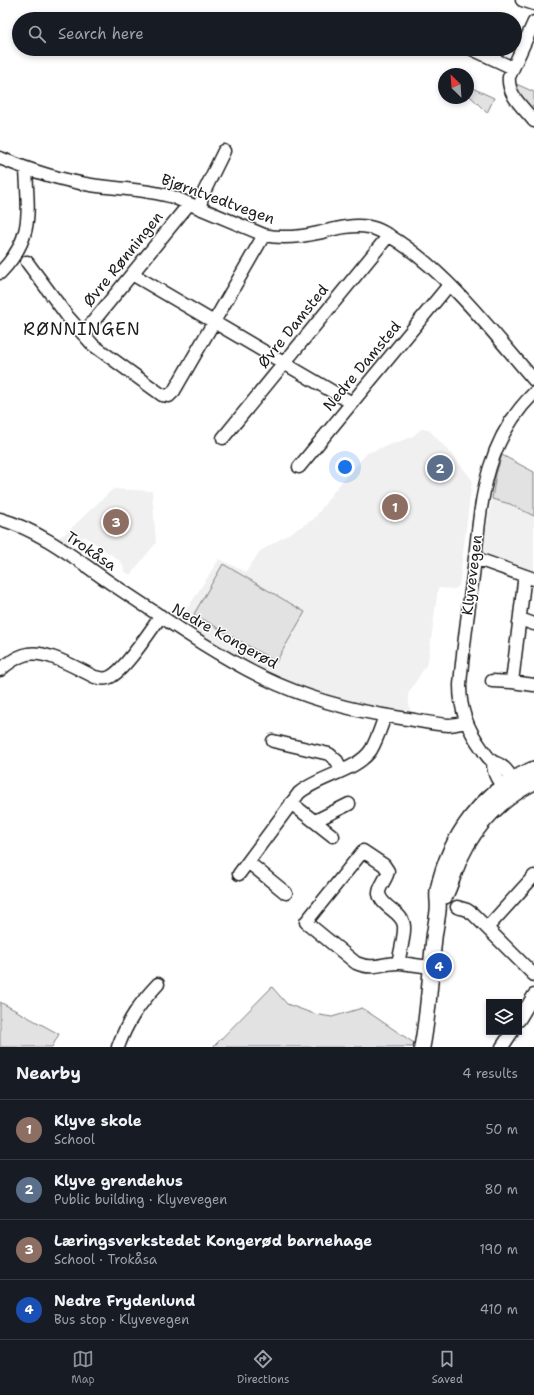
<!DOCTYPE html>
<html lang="en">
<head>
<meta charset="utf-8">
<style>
	:root { --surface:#171b24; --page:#242831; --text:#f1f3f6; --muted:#9ea1a6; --line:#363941; --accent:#8c9099 }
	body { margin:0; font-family:"Shantell Sans",sans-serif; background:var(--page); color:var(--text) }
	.controls { position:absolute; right:12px; bottom:12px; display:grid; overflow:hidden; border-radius:0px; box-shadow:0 2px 6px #0003 }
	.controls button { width:36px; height:36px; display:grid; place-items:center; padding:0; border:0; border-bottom:1px solid var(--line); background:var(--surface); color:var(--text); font:20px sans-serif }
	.compass { position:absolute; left:438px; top:68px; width:36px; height:36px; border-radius:50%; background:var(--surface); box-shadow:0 2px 6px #0003; rotate:335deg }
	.you { position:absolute; left:345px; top:467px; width:14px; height:14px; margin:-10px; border:3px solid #fff; border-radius:50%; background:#1a73e8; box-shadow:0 0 0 6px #1a73e833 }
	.badge { display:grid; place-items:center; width:26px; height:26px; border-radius:50%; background:var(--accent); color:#fff; font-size:13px; font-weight:700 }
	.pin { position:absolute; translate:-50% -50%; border:2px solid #fff; box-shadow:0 1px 4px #0006 }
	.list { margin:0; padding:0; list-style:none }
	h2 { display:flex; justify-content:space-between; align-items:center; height:52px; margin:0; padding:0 16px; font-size:17px }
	h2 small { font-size:13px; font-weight:400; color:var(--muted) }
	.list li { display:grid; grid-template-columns:26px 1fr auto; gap:12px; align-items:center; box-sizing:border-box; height:60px; padding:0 16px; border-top:1px solid var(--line) }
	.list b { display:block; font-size:15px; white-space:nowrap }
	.list p { margin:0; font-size:13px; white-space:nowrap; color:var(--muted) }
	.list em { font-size:13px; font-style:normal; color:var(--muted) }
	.icon { flex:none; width:22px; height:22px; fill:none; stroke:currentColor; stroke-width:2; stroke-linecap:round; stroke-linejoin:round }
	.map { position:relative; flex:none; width:534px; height:1047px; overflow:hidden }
	.search { position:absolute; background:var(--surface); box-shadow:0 2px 6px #0003; left:12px; right:12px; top:12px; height:44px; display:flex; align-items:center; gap:10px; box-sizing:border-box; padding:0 14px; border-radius:22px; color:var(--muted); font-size:15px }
	.sheet { height:292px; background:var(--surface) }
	nav { display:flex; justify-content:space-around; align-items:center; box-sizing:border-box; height:56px; border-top:1px solid var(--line); background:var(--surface); font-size:11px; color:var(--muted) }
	nav a { display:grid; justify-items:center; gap:2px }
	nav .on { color:var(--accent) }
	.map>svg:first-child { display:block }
</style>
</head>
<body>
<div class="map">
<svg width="534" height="1047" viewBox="0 0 534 1047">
	<rect width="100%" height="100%" fill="#fff"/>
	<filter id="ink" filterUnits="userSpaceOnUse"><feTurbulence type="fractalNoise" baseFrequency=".025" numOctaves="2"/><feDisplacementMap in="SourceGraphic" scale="8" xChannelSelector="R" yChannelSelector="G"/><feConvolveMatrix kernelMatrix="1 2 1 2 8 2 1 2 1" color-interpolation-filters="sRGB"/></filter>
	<g filter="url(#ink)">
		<!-- built -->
		<path fill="#f0f0f0" d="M421,429l8,1 28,30 15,20 -13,106 -4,3 -17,-1 -10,74 -20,32 2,17 -24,-2 -54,-11 -33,-9 -29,-14 -46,-25 -38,-27 -4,-6 37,-58 27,13 14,-21 54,-32 20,-28 33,-38 45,-16z
			M113,489l39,2 4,52 -26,32 -6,-4 -1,-6 -3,-4 -34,-24h-3l-7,3 -11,6 -11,-6 12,-7z
			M492,499l18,5 24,12v60l-53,-19z"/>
		<!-- green -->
		<path fill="#e2e2e2" stroke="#7f7f7f" d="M512,82l22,10v13l-4,4 -3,-1z
			M468,86l26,12 -7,15 -19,-19z
			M502,455l32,17v44l-24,-12 -18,-5 4,-25z
			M223,564l82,48 -29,50 -82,-48z
			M272,987l15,17 27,10 18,3 30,-9 52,35 -1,4h-200z
			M0,1002l59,32 -7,13h-52z"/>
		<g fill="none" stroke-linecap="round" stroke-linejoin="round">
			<defs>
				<path id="minor" d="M522,0l12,4
					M534,22l-25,55c-2,18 15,31 25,44
					M472,49l41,19
					M0,158c29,12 60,22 91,27 27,4 55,4 82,12l91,38c18,4 36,2 54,-2 17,-4 33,-9 51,-6 11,2 21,9 30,15 51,34 95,92 135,138
					M200,208l2,-12 22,-45
					M27,262l41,55 25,28 69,50 7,1 5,-5 90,-156
					M0,273c34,-35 28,-60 26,-104
					M132,274l220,129
					M83,334l106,-130
					M223,438l166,-203
					M299,467l150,-182
					M0,519c42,12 77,41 112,65 49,32 97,67 150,93 43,21 91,34 139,41 15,2 32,6 48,7 5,0 12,-2 18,-3
					M475,558l59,21
					M523,575l1,7 -12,100 22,3
					M520,619l14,5
					M0,670c7,-6 15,-12 24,-15 20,-7 52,13 71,22 5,1 10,3 15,0 15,-7 40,-46 51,-61
					M492,681l20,1
					M273,741l56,13 8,7 4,9
					M493,762c0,13 6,22 16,29
					M513,789c0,-9 -4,-19 -13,-24 -2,-2 -6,-2 -8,-4 -4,-3 -7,-8 -10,-12 -15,-21 -22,-39 -22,-64 3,-37 8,-73 13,-109 8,-69 9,-132 61,-183
					M291,803l42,33
					M315,821l34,-17
					M248,862l38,31
					M239,874l60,-81c20,-17 58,-22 72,-43 6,-10 10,-23 14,-34
					M457,907l10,3 6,4 61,61
					M487,928l47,-52
					M398,963c2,-10 7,-28 6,-37 -1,-14 -22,-18 -25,-32 -1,-7 8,-15 9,-23l-4,-6 -21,-14 -57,71 50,41c19,8 26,-1 44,0 10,1 21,3 32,4
					M519,1020l15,-25
					M118,1047c9,-25 21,-43 40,-63
					M502,1047l10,-15"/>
				<path id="major" d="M445,896c6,-13 10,-27 16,-40 15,-32 41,-58 73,-74
					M422,1047c7,-36 8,-72 12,-109 1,-9 3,-18 4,-27 1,-7 -1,-14 0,-21 11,-53 45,-100 96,-121"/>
			</defs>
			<!-- minor casing -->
			<use href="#minor" stroke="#1c1c1c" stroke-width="15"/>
			<!-- major casing -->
			<use href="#major" stroke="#1c1c1c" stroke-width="18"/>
			<!-- minor -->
			<use href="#minor" stroke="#fff" stroke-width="12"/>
			<!-- major -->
			<use href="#major" stroke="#fff" stroke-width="15"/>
		</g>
	</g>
	<g text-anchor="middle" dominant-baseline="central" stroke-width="3" stroke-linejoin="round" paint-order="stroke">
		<!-- street labels -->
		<g font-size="15" fill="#1c1c1c" stroke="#fff">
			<text transform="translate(218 199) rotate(20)">Bjørntvedtvegen</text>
			<text transform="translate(123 259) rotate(-51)">Øvre Rønningen</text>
			<text transform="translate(293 326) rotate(-51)">Øvre Damsted</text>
			<text transform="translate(362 366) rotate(-50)">Nedre Damsted</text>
			<text transform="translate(91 551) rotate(34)">Trokåsa</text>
			<text transform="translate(472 575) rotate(-83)">Klyvevegen</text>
			<text transform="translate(225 636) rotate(29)">Nedre Kongerød</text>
		</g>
		<!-- quarter labels -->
		<g font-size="17" letter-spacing="1" fill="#1c1c1c" stroke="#fff">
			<text x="82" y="329">RØNNINGEN</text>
		</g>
	</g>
</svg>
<div class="controls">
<button><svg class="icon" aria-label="layers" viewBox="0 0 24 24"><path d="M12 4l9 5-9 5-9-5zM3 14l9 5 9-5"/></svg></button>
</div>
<svg class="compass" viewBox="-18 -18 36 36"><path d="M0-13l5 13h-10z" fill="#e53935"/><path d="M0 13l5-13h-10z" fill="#9ea1a6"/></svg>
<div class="you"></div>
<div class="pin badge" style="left:395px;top:507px;background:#8d6e63">1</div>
<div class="pin badge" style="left:440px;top:468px;background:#5c6f8a">2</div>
<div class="pin badge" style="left:116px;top:522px;background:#8d6e63">3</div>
<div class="pin badge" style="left:439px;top:966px;background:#1a4fb4">4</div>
<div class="search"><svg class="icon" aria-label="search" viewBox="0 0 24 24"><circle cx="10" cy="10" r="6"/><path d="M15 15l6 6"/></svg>Search here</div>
</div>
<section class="sheet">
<h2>Nearby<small>4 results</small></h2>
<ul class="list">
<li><span class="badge" style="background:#8d6e63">1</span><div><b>Klyve skole</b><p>School</p></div><em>50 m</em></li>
<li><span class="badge" style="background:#5c6f8a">2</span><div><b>Klyve grendehus</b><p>Public building · Klyvevegen</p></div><em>80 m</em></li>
<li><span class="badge" style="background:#8d6e63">3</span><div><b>Læringsverkstedet Kongerød barnehage</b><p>School · Trokåsa</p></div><em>190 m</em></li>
<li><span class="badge" style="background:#1a4fb4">4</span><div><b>Nedre Frydenlund</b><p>Bus stop · Klyvevegen</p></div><em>410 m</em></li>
</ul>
</section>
<nav>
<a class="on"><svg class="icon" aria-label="map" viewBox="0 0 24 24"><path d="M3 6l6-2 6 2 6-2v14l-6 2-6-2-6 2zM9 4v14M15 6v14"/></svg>Map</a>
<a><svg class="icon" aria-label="directions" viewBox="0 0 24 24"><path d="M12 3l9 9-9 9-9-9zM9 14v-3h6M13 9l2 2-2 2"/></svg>Directions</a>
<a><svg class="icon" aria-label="saved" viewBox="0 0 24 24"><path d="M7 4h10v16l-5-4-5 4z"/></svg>Saved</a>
</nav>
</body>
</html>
